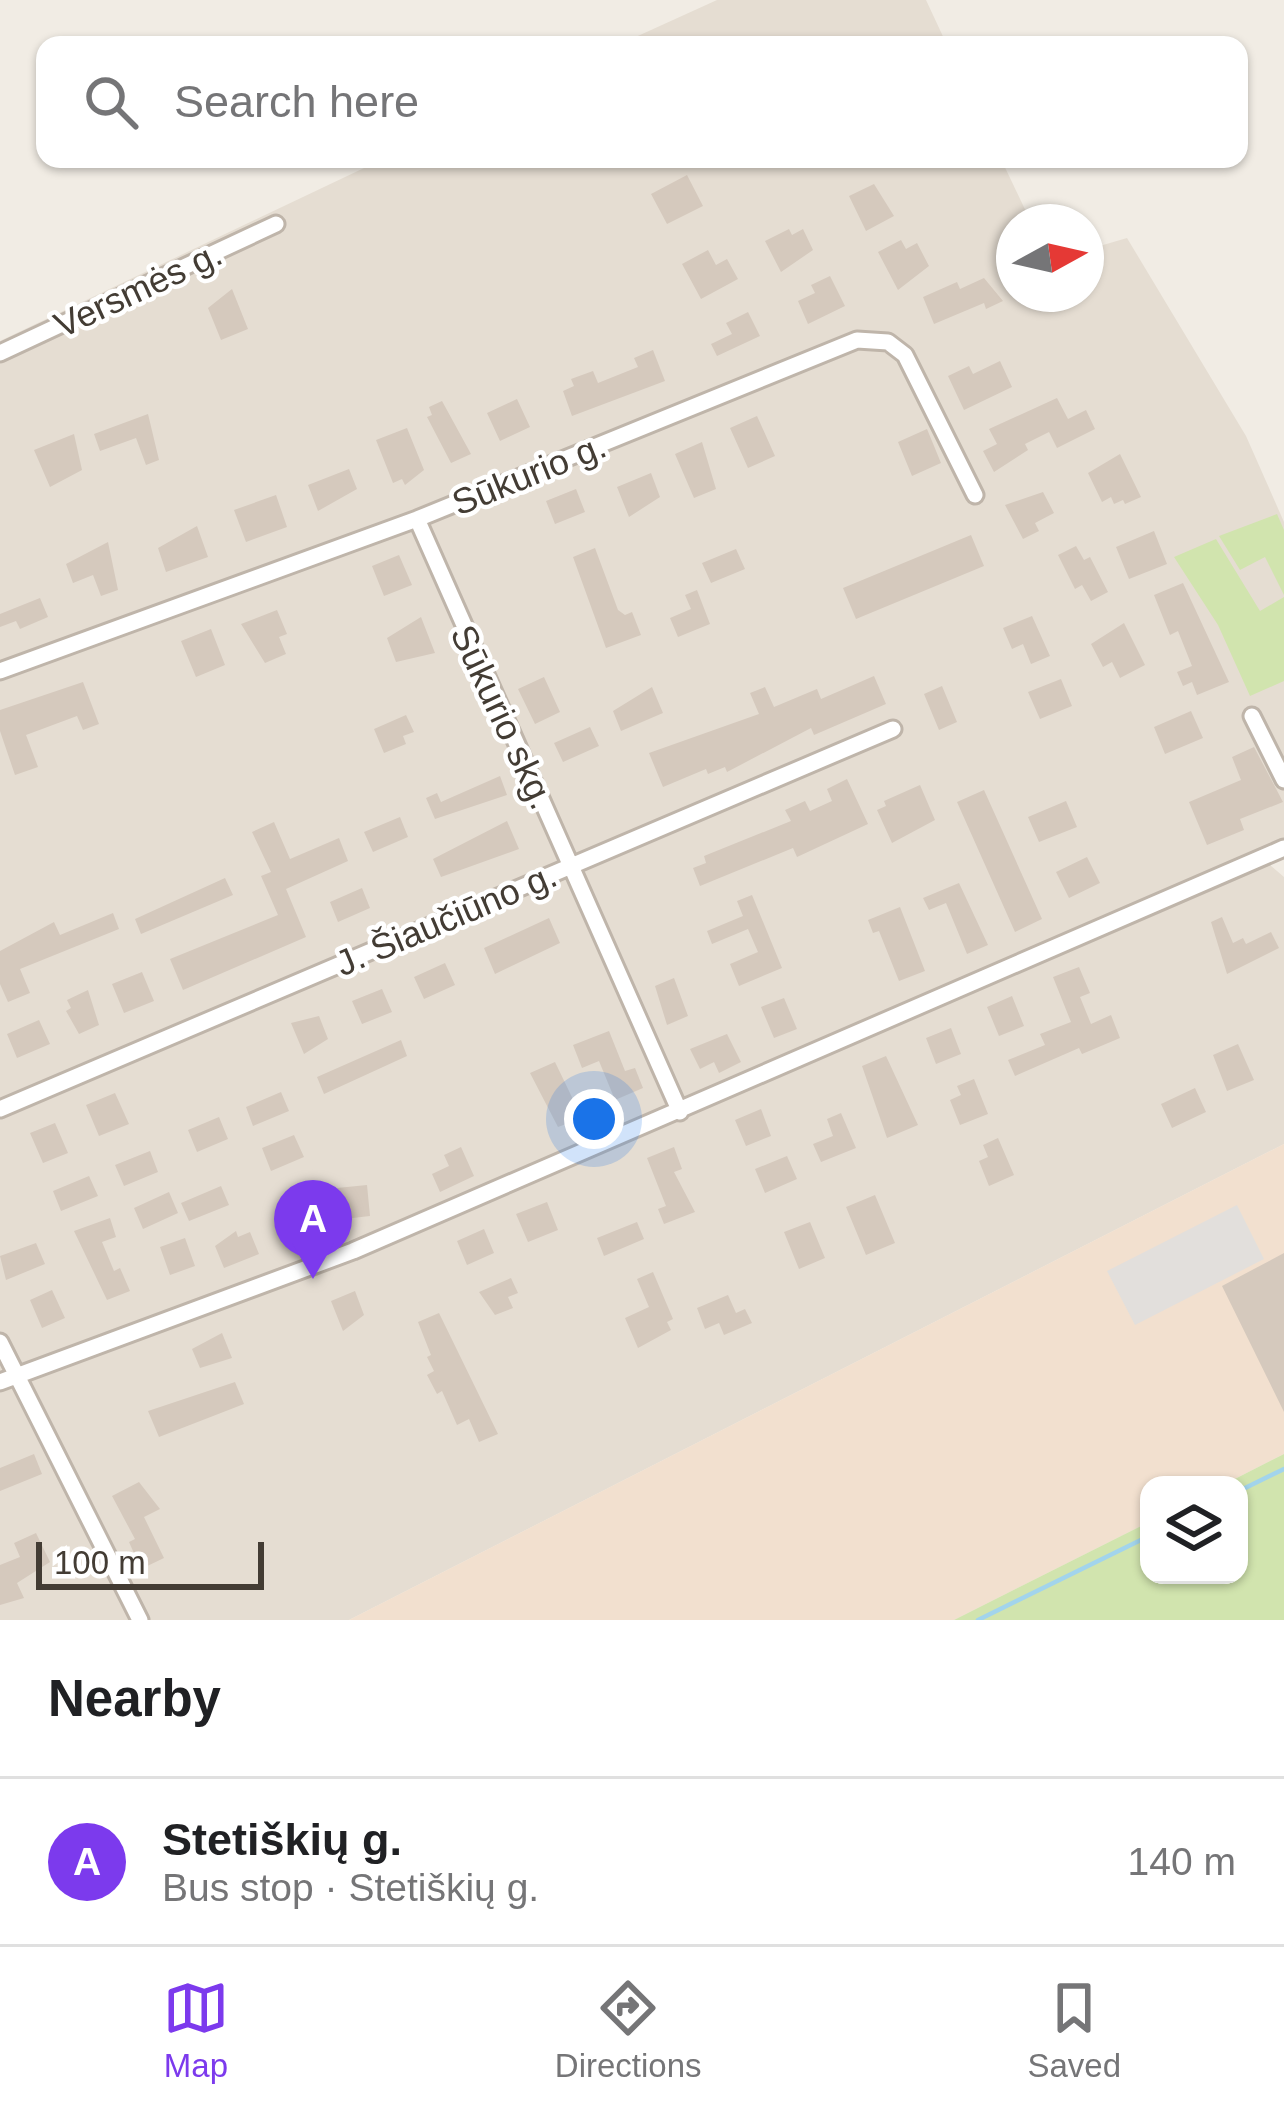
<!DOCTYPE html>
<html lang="en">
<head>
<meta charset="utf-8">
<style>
	:root { --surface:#fff; --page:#f2f2f2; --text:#202124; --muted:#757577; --line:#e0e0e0; --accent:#7c3aed }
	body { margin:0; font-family:Arial,sans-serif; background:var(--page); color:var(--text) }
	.controls { position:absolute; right:36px; bottom:36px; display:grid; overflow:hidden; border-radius:24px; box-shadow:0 3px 9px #0004 }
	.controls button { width:108px; height:108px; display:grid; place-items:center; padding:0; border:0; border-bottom:3px solid var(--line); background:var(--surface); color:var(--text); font:60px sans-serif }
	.compass { position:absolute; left:996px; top:204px; width:108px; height:108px; border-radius:50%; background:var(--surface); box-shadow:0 3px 9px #0004; rotate:82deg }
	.scale { position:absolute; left:36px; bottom:30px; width:228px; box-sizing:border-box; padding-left:12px; border:6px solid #433c34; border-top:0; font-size:33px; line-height:42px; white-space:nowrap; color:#433c34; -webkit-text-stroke:9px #fff; paint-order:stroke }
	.you { position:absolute; left:594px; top:1119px; width:42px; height:42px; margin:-30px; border:9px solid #fff; border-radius:50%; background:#1a73e8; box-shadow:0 0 0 18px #1a73e833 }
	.badge { display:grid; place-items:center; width:78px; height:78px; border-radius:50%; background:var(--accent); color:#fff; font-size:39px; font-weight:700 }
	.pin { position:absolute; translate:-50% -99px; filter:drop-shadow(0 3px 6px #0008) }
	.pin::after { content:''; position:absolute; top:63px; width:42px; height:36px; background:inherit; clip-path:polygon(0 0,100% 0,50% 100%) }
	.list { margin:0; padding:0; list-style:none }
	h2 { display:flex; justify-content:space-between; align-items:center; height:156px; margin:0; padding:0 48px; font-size:51px }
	h2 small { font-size:39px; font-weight:400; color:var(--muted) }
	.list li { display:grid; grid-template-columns:78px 1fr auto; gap:36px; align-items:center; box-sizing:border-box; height:168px; padding:0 48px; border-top:3px solid var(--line) }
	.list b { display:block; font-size:45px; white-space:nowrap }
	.list p { margin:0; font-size:39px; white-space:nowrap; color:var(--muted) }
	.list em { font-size:39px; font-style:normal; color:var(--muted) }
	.icon { flex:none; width:66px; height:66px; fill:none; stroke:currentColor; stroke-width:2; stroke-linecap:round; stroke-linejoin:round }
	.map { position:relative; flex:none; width:1284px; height:1620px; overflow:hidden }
	.search { position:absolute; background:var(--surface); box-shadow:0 3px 9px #0004; left:36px; right:36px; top:36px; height:132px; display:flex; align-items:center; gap:30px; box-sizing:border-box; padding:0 42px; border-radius:24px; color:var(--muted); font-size:45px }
	.sheet { height:324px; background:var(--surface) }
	nav { display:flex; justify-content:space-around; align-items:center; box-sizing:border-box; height:168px; border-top:3px solid var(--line); background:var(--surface); font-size:33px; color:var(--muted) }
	nav a { display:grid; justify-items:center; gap:6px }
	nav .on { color:var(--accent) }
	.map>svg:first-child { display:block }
</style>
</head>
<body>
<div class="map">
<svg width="1284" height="1620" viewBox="0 0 1284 1620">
	<rect width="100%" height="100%" fill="#f1ece4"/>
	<!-- residential -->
	<path fill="#e5ddd2" d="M717,0h209l21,45h-329z
		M383,159h618l30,63h-17v72h72v-44l41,-12 119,198 38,86v326l-22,10 22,19v267l-935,476h-349v-1279z"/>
	<!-- commercial -->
	<path fill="#f2e0cf" d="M1284,1144v310l-61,31h-74v37l-195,98h-605z"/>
	<!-- green -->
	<path fill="#d1e4ae" d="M1277,514l7,16v65l-19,-38 -25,13 -21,-34z
		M1216,539l44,72 24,-14v84l-34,15 -32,-71 -44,-68z
		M1284,1454v166h-330l195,-98v53h90v-90h-16z"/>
	<!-- parking -->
	<path fill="#e2dfdc" d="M1237,1205l27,54 -129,66 -28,-54z"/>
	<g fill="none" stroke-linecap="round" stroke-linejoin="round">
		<!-- stream -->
		<path stroke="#a2d4ec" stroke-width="4.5" d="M1239,1491l45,-22
			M978,1620l171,-84"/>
	</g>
	<!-- building -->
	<path fill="#d5c9bd" d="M687,175l16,31 -36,18 -16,-30z
		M874,184l20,32 -28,15 -17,-35z
		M789,229l3,6 11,-6 10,21 -32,22 -16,-31z
		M901,240l5,9 11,-6 12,23 -31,24 -20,-38z
		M708,250l8,15 11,-6 11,20 -37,20 -19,-35z
		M830,276l15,30 -37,18 -10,-23 17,-8 -4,-8z
		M984,278l19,23 -17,8 -2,-6 -50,21 -11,-27 34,-15 3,7z
		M232,289l16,40 -27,11 -13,-32z
		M748,312l12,24 -43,20 -6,-12 21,-10 -6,-11z
		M653,350l12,31 -93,35 -9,-25 11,-5 -3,-7 22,-8 5,12 40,-16 -4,-9z
		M1000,361l12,26 -48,23 -16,-34 21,-10 4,8z
		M1057,398l11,21 18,-9 9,19 -38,19 -8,-16 -24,12 3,6 -34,22 -11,-21 14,-7 -8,-15z
		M517,399l13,28 -30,14 -13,-28z
		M442,401l29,53 -20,9 -24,-46 5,-2 -3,-8z
		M148,414l11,46 -13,5 -10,-27 -36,13 -6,-17z
		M757,416l18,40 -27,12 -18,-40z
		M407,428l17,42 -19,15 -3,-6 -9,4 -17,-43z
		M927,429l14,34 -29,13 -14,-34z
		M74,434l8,36 -32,17 -16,-37z
		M702,442l14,47 -22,9 -19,-44z
		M1120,454l21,43 -16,7 -2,-4 -9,4 -3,-7 -9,5 -14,-29z
		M349,469l8,20 -39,22 -10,-26z
		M651,473l9,24 -31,20 -12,-30z
		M576,489l9,23 -30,12 -9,-23z
		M1043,492l11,21 -19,10 4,8 -16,8 -18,-34z
		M276,495l11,32 -41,15 -12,-32z
		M197,526l11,31 -42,15 -8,-24z
		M1154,531l13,33 -38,15 -13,-32z
		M971,535l13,31 -128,53 -13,-31z
		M108,542l10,48 -17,6 -8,-21 -20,8 -7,-19z
		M1076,546l8,14 6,-3 18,35 -17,9 -9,-16 -7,4 -17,-34z
		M595,548l23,62 7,5 7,-3 9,23 -35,13 -33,-91z
		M736,549l9,20 -34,14 -9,-20z
		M399,555l13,30 -28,11 -12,-30z
		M1183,583l46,99 -32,13 -5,-13 -9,4 -6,-14 15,-6 -14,-35 -8,4 -16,-40z
		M697,590l13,34 -32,13 -8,-19 21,-9 -6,-14z
		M40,598l8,19 -28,12 -4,-8 -16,6v-13z
		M277,610l10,24 -8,3 7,17 -21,9 -24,-39z
		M1032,616l18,40 -19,8 -8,-20 -11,5 -9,-21z
		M421,617l14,36 -39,9 -9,-24z
		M1124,623l21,42 -25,13 -8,-16 -9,5 -12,-23z
		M211,629l14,36 -29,12 -15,-36z
		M874,676l12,28 -72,31 -3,-7 -84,44 -2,-5 -17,7 -2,-5 -43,18 -14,-34 110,-39 -9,-21 15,-6 9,20 43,-18 4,10z
		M544,677l16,35 -25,12 -17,-35z
		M1061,679l11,27 -32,13 -12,-27z
		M83,682l16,42 -16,6 -6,-14 -51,19 12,32 -23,8 -15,-44v-21z
		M942,686l15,36 -18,8 -15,-36z
		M652,687l11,26 -42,18 -8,-20z
		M1191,711l12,27 -38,16 -11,-27z
		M406,715l8,17 -11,4 3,8 -22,9 -10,-24z
		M590,727l9,19 -36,16 -9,-19z
		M1254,747l29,55 -43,17 4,11 -37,15 -18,-43 52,-22 -9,-23z
		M500,776l7,19 -72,24 -9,-21 11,-5 4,9z
		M847,779l21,45 -71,33 -4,-9 -93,38 -7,-18 13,-5 -2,-7 87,-35 -6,-11 20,-9 5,10 22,-10 -5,-12z
		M920,785l15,35 -43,23 -15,-33 9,-4 -2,-5z
		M984,790l58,129 -27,13 -58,-130z
		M1066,801l11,26 -38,15 -11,-25z
		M400,817l8,20 -35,15 -9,-20z
		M507,821l12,28 -78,28 -8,-18z
		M274,822l16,37 49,-21 9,23 -62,28 20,48 -123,53 -13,-31 108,-44 -17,-39 10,-4 -19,-40z
		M1087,857l13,26 -31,15 -13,-26z
		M225,878l8,17 -92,39 -6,-15z
		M959,883l29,62 -21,9 -21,-51 -17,7 -6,-12z
		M362,888l8,20 -32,14 -8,-20z
		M752,895l30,73 -43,18 -9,-22 28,-12 -10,-23 -36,15 -5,-13 36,-15 -6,-15z
		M900,907l25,64 -26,10 -20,-50 -6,2 -5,-13z
		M113,913l6,16 -99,40 10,24 -22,9 -8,-18v-33l54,-29 6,13z
		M1222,917l11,26 10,-5 3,6 25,-12 8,16 -52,26 -16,-52z
		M549,918l11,25 -65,31 -11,-26z
		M445,963l10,22 -31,14 -10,-22z
		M1079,967l11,26 -10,4 11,27 20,-9 9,23 -38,16 -3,-6 -64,28 -7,-16 37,-15 -5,-11 31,-12 -18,-45z
		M142,972l12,29 -30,12 -12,-29z
		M674,978l14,38 -21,9 -12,-39z
		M382,989l10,23 -30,12 -10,-23z
		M88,990l11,35 -20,9 -13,-23 5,-3 -4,-8z
		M1012,996l12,30 -25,10 -12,-29z
		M784,998l13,31 -23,9 -13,-31z
		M319,1016l9,23 -24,15 -13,-31z
		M39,1020l11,24 -33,14 -10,-24z
		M951,1028l10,26 -25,10 -10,-26z
		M609,1031l16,40 10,-3 8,20 -28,12 -16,-39 -17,7 -9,-23z
		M727,1034l14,28 -22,11 -5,-11 -14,7 -10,-20z
		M401,1040l6,16 -83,38 -7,-17z
		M1238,1044l16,36 -27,11 -14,-36z
		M886,1056l32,69 -31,13 -25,-72z
		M555,1062l27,56 -24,9 -28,-54z
		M974,1079l14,35 -28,11 -10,-25 11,-5 -4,-9z
		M1195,1088l11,24 -34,16 -11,-24z
		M281,1092l8,19 -36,15 -7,-19z
		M115,1093l14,31 -30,12 -13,-31z
		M761,1109l10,27 -25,10 -11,-26z
		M841,1113l15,35 -35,14 -8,-18 20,-8 -6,-17z
		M219,1117l9,22 -31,13 -9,-22z
		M55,1123l13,30 -25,10 -13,-30z
		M294,1135l10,22 -33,14 -9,-23z
		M998,1138l16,37 -25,11 -10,-25 9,-4 -5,-12z
		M461,1147l13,29 -34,16 -8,-18 17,-8 -5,-11z
		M674,1147l8,22 -8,3 21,40 -31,12 -6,-15 8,-3 -19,-48z
		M150,1151l8,21 -34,14 -9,-21z
		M787,1156l10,23 -32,14 -10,-24z
		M89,1176l9,20 -37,15 -8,-20z
		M367,1185l3,31 -43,5 -26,14 -14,-36 22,-8 6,16 23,-9 -1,-10z
		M221,1186l8,19 -40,16 -8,-18z
		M169,1192l9,21 -35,16 -9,-21z
		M875,1195l20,48 -29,12 -20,-48z
		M547,1202l11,28 -30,12 -12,-28z
		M110,1218l6,19 -14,5 12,29 6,-3 10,23 -23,9 -33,-69z
		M637,1222l7,17 -40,17 -7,-18z
		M810,1222l15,36 -26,11 -15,-37z
		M484,1229l10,24 -27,12 -10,-24z
		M236,1231l2,6 12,-5 9,22 -35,14 -9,-22z
		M185,1238l10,28 -25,9 -10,-28z
		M36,1243l9,21 -39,16 -6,-24z
		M1284,1253v159l-62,-126z
		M653,1272l20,47 -6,3 4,8 -33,18 -13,-30 24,-11 -12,-28z
		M511,1278l7,15 -10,4 5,11 -18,7 -16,-23z
		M52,1290l13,28 -23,10 -12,-28z
		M355,1291l9,24 -21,16 -12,-30z
		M728,1295l8,18 9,-4 7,14 -28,12 -5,-12 -14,6 -8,-21z
		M439,1313l59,121 -19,8 -10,-23 -12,6 -15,-34 -5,3 -10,-19 7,-4 -7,-14 4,-2 -13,-33z
		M222,1333l10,25 -32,10 -8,-19z
		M235,1382l9,22 -85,33 -11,-26z
		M34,1454l8,20 -42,17v-23z
		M139,1482l21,27 -16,8 20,41 -23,11 -12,-27 6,-3 -23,-43z
		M36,1533l14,29 -33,21 7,15 -24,7v-40l20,-8 -6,-14z"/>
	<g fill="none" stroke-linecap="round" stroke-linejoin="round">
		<defs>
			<path id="street" d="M0,353l276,-129
				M417,519l263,593
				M0,671l417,-152 440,-179 31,2 17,13 70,140
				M1252,716l32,64
				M0,1109l893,-380
				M0,1342l140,278
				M0,1382l353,-131 931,-403"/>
		</defs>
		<!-- street casing -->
		<use href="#street" stroke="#bfb5aa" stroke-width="21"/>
		<!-- street -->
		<use href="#street" stroke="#fff" stroke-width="15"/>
	</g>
	<g text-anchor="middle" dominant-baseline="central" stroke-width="9" stroke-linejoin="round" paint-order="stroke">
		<!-- street labels -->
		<g font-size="36" fill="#433c34" stroke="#fff">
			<text transform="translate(138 289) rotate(-25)">Versmės g.</text>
			<text transform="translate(529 474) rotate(-22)">Sūkurio g.</text>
			<text transform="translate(503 717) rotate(65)">Sūkurio skg.</text>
			<text transform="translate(446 919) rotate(-23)">J. Šiaučiūno g.</text>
		</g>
	</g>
</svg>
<div class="controls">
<button><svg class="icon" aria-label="layers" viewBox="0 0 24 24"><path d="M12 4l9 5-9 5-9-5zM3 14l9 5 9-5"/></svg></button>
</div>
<svg class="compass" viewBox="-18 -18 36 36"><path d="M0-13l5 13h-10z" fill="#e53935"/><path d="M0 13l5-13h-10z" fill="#757577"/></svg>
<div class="scale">100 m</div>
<div class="you"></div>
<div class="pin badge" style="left:313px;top:1279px">A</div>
<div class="search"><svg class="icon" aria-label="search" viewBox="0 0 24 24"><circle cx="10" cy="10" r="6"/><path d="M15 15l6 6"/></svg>Search here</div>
</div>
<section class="sheet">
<h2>Nearby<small></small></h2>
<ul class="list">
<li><span class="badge">A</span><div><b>Stetiškių g.</b><p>Bus stop · Stetiškių g.</p></div><em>140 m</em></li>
</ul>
</section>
<nav>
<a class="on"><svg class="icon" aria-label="map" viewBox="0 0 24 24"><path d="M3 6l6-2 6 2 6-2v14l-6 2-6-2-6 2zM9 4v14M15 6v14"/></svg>Map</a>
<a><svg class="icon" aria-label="directions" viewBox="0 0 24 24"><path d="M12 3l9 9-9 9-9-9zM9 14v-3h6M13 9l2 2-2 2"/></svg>Directions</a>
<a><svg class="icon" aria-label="saved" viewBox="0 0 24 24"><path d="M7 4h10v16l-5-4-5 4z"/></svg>Saved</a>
</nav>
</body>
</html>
